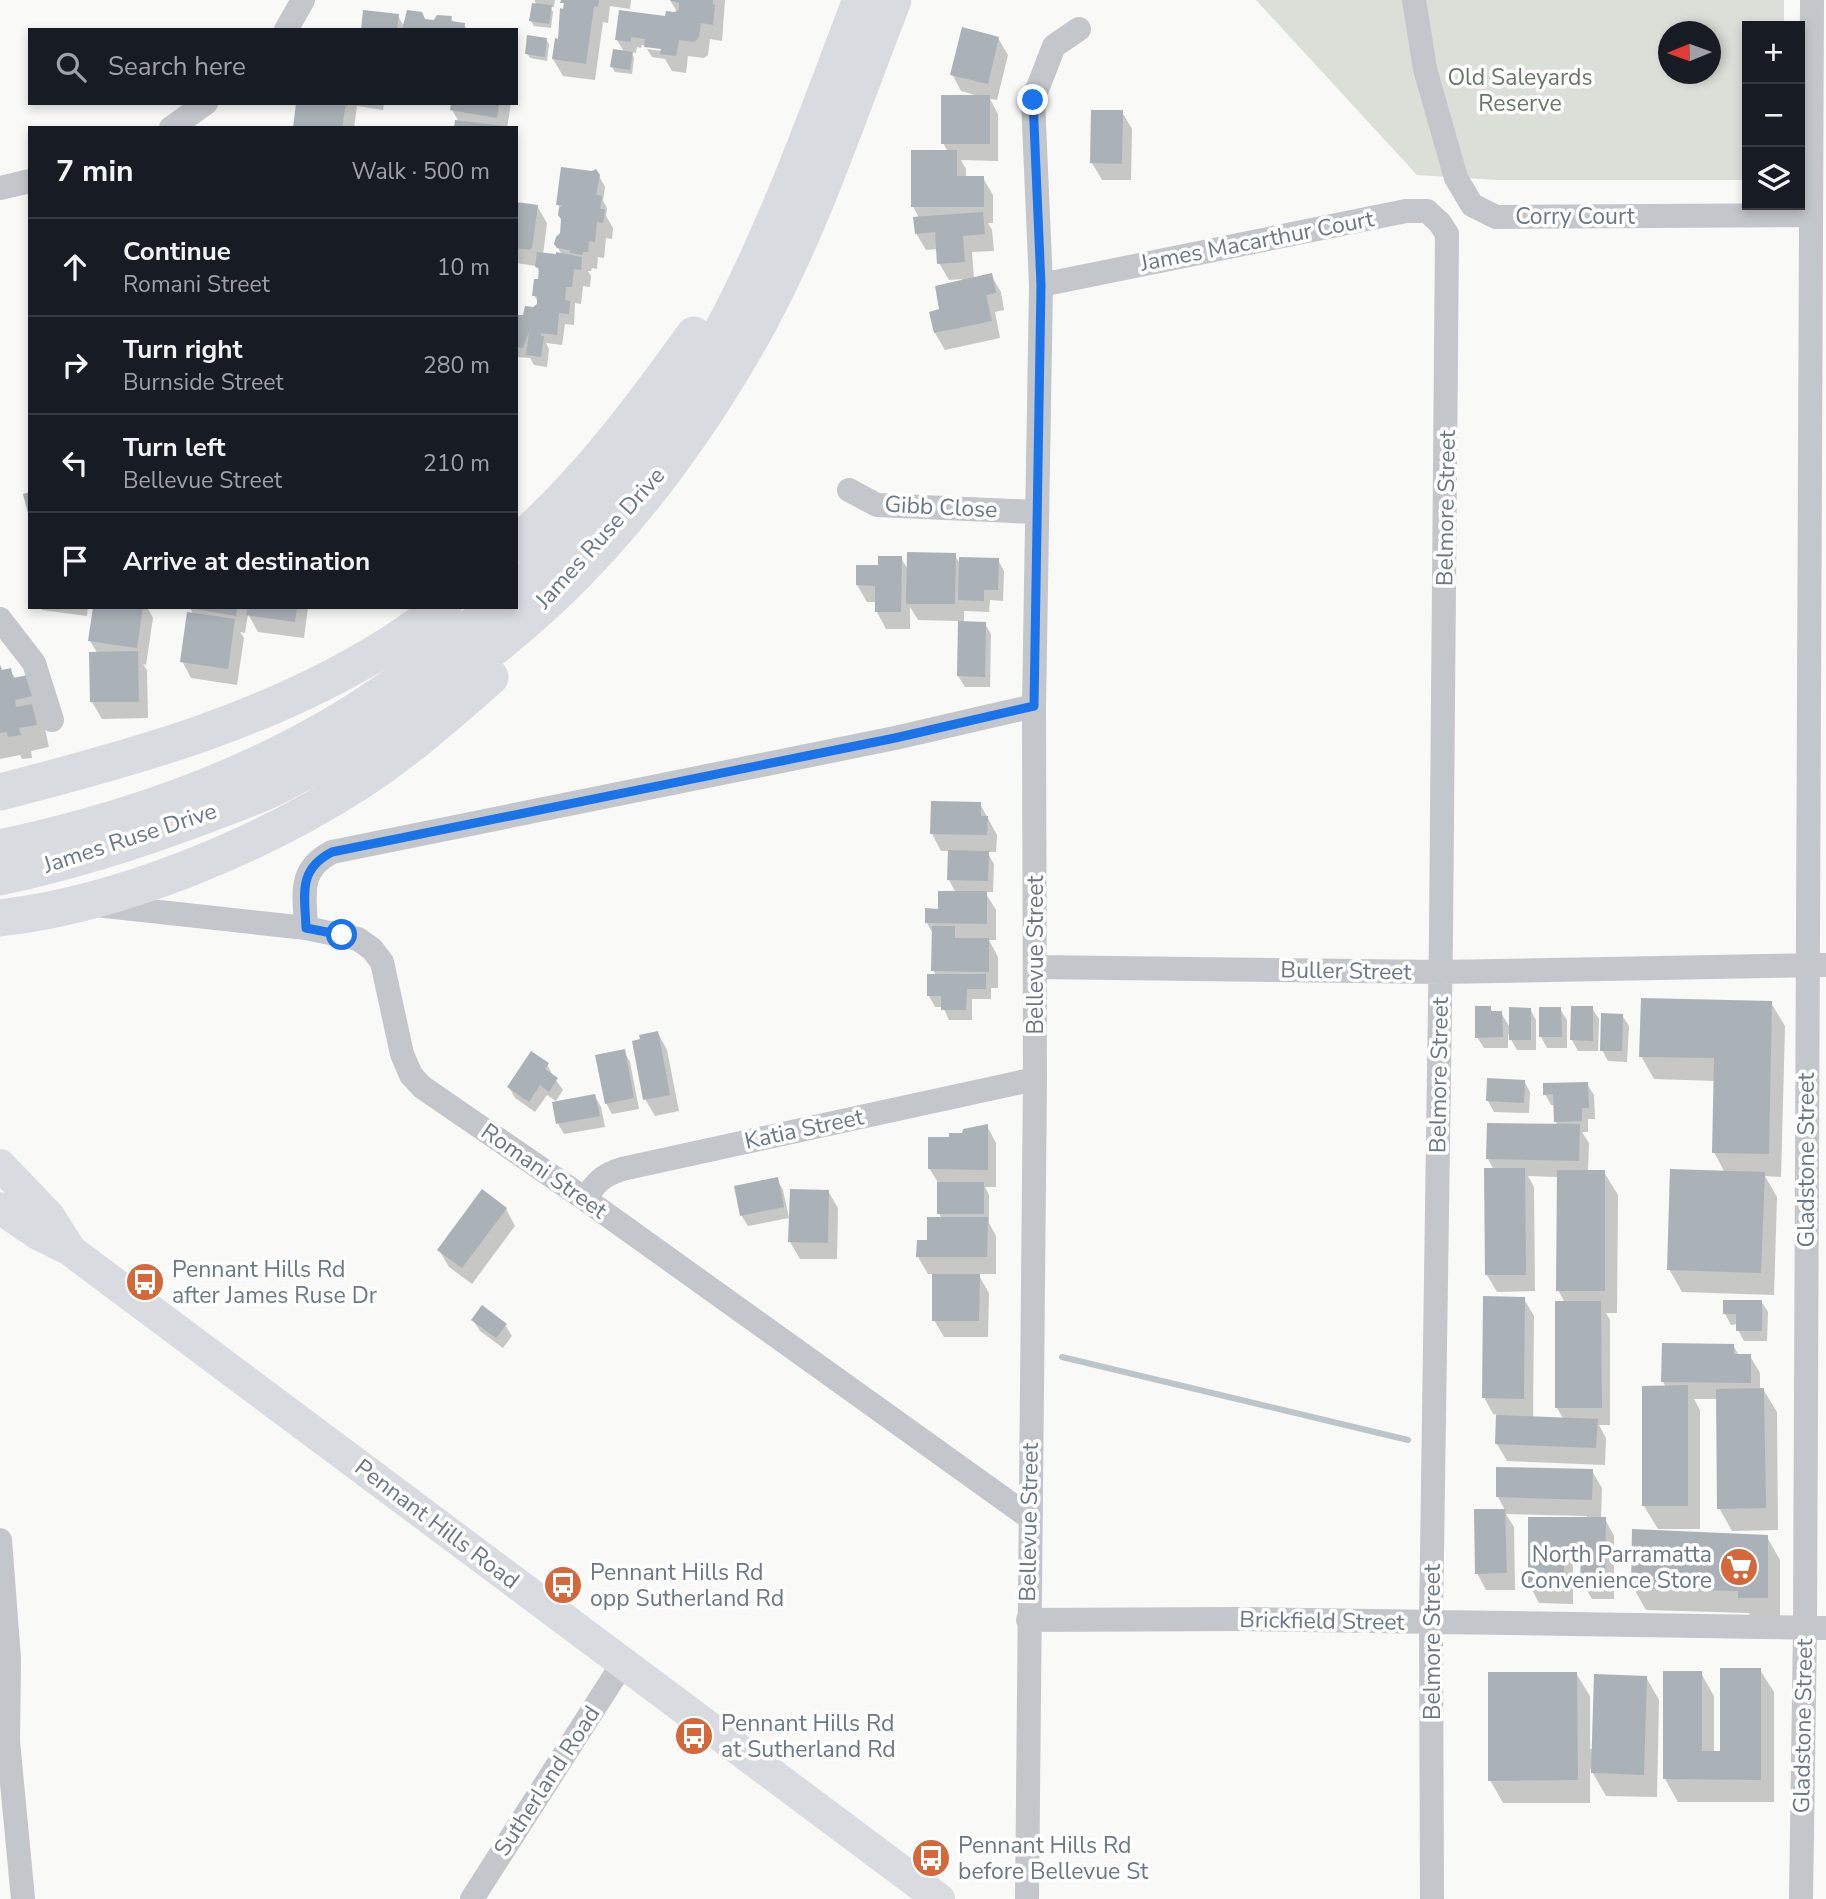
<!DOCTYPE html>
<html lang="en">
<head>
<meta charset="utf-8">
<style>
	:root { --surface:#171b24; --page:#242831; --text:#f1f3f6; --muted:#9ea1a6; --line:#363941 }
	body { margin:0; font-family:"Nunito Sans",sans-serif; background:var(--page); color:var(--text) }
	.controls { position:absolute; right:21px; top:21px; display:grid; overflow:hidden; border-radius:0px; box-shadow:0 4px 10px #0003 }
	.controls button { width:63px; height:63px; display:grid; place-items:center; padding:0; border:0; border-bottom:2px solid var(--line); background:var(--surface); color:var(--text); font:35px sans-serif }
	.compass { position:absolute; left:1658px; top:21px; width:63px; height:63px; border-radius:50%; background:var(--surface); box-shadow:0 4px 10px #0003; rotate:269deg }
	.stop { position:absolute; width:21px; height:21px; margin:-16px; border:5px solid #1a73e8; border-radius:50%; background:#fff }
	.stop.end { background:#1a73e8; border-color:#fff; box-shadow:0 2px 7px #0008 }
	.list { margin:0; padding:0; list-style:none }
	h2 { display:flex; justify-content:space-between; align-items:center; height:91px; margin:0; padding:0 28px; font-size:30px }
	h2 small { font-size:23px; font-weight:400; color:var(--muted) }
	.list li { display:grid; grid-template-columns:46px 1fr auto; gap:21px; align-items:center; box-sizing:border-box; height:98px; padding:0 28px; border-top:2px solid var(--line) }
	.list b { display:block; font-size:26px; white-space:nowrap }
	.list p { margin:0; font-size:23px; white-space:nowrap; color:var(--muted) }
	.list em { font-size:23px; font-style:normal; color:var(--muted) }
	.icon { flex:none; width:38px; height:38px; fill:none; stroke:currentColor; stroke-width:2; stroke-linecap:round; stroke-linejoin:round }
	.map { position:relative; flex:none; width:1826px; height:1899px; overflow:hidden }
	.search { position:absolute; background:var(--surface); box-shadow:0 4px 10px #0003; left:28px; top:28px; width:490px; height:77px; display:flex; align-items:center; gap:18px; box-sizing:border-box; padding:0 24px; border-radius:0px; color:var(--muted); font-size:26px }
	.panel { position:absolute; background:var(--surface); box-shadow:0 4px 10px #0003; left:28px; top:126px; width:490px; height:483px; border-radius:0px }
	.map>svg:first-child { display:block }
</style>
</head>
<body>
<div class="map">
<svg width="1826" height="1899" viewBox="0 0 1826 1899">
	<rect width="100%" height="100%" fill="#f9f9f7"/>
	<!-- green -->
	<path fill="#dadfd8" fill-rule="evenodd" d="M1256,0h528v26h-37v154h-249l-81,-5zM1668,32h42v42h-42z"/>
	<!-- shadow -->
	<path fill="#0003" d="M534,0h21l-1,7h-4l3,5 -2,16 -17,-2 -3,-5 6,-16z
		M563,0h68l-1,9 -20,-3 -2,17 -5,-1 -8,58 -32,-4 -10,-17 12,-48z
		M670,0h55l-3,41 -12,-2 -2,16 -4,3 -16,-2 -2,17 -14,-2 -7,-12 -13,-2 -5,-8 16,2v-3l-21,-3 -1,3 -4,-1 -1,6 -5,-1 3,6 -2,16 -17,-2 -3,-5 12,-15 -7,-12 61,-26z
		M398,16l7,12 20,-7 10,1 16,-4 3,5 10,1 3,6h-104z
		M998,38l10,17 -11,45 -7,-1 8,15v47l-37,-1 5,9v9h17l10,17v28h-5l4,7 2,21 -22,1 2,27 17,-4 10,17 3,18 -9,2 5,26 -55,12 -10,-17 7,-22 20,-32 -13,1 -10,-17 -1,-14 -12,1 -10,-17 3,-15 -6,-12 35,-54 -5,-9 35,-47 -17,-5 -9,-17z
		M546,40l3,4 -2,17 -17,-3 -3,-5z
		M298,103h86l-1,7 -26,-4 -3,22h-59z
		M453,103h58l-4,25h-51l3,-6 -7,-12z
		M1122,112l10,17 -1,51h-29l-10,-17z
		M599,176l6,11 -2,14 4,7 -1,8 7,12 -1,11 -6,-1 -2,20 -6,-1 -1,12 -5,-1 -1,3h-3l3,5 -1,11 -7,-1 -2,18 -6,-1 -1,22 -9,-1 -3,21 -16,-2 3,6 -2,18 -13,-2 -4,-7 -14,-1v-41l9,1 14,-13 -5,-9 6,-22 -4,-7 -20,-3v-59l21,2 10,17 -4,32h19l-6,-11 6,-10 1,-14 -5,-16z
		M955,555l5,9 38,-4 6,11 -1,30 -13,-1 -1,12 -25,-1v12l21,1 6,10 -1,53h-25l-7,-11 1,-55 -41,-1 -8,-13v22h-24l-9,-17v-10h-10l-10,-17 23,-18 21,-9 8,13z
		M40,607h48l-1,9 -45,-6z
		M95,607h52l6,11 -7,47 -3,-1 4,6 1,48 -46,1 -10,-17 6,-48 -8,-13z
		M190,607h118l-4,31 -46,-6 -10,-18 -3,19 -5,-1 4,6 -7,47 -46,-7 -9,-17 11,-46z
		M0,670h10l6,9 11,-2 18,52 4,18 -18,4 1,7 -10,1 -2,-4 -20,4z
		M980,804l17,31 -1,17h-9l7,12 -1,28h-8l11,18v30h-7l9,17v31h-7v11h-19v21h-23l-6,-13h-8l-6,-11 7,-21 -3,-5v-36l-6,-11 29,-30 -7,-13 1,-29h-9l-9,-17z
		M1771,1003l14,23 -4,151 -16,-1 12,21 -3,98 -92,-3 -13,-23 56,-96 -11,-21 2,-71 -62,-2 -13,-23z
		M1490,1007l3,6h8l10,16 19,-20 6,11v30h-19l-9,-16v14h-24l-7,-11z
		M1592,1008l7,11 -1,32h-20l-6,-11z
		M1560,1009l7,11v28h-20l-6,-11z
		M1622,1015l7,11 -2,36 -19,-1 -6,-11z
		M658,1033l9,17 12,61 -24,5 -10,-17 -3,-58z
		M624,1051l6,11 9,47 -27,5 -6,-11z
		M547,1064l6,12 10,14 -7,11 -9,-6 -12,17 -20,-14 -6,-11z
		M1524,1081l6,11 -1,21 -35,-1 -6,-11z
		M1587,1084l7,11 1,24h-7v13h-6l7,11 -1,29h16l14,23 -1,118h-11l4,7v105h-11l7,13 -1,27 -98,-4 -10,-17 1,-29 -5,-1 -9,-17 40,-98 10,17 -1,102 31,2 -7,-12 8,-105 -7,-13v-113l-30,-1 6,11 1,104 -38,1 -10,-17 7,-105 -6,-11 70,-33 -2,-4 -1,-17h-4l-6,-11z
		M595,1096l6,11 4,20 -41,7 -6,-10z
		M987,1126l9,17v44h-11l4,8v28l7,13v38h-18l11,19 -1,44h-44l-10,-17v-46h-6l-10,-17 24,-38 -3,-6v-29l-10,-16 22,-29z
		M777,1179l6,11 6,28 -41,8 -7,-11z
		M828,1191l10,17 -1,51h-37l-10,-17z
		M506,1209l9,17 -43,58 -23,-17 -10,-17z
		M1761,1301l7,11 -1,29h-23l-6,-11v-6l-7,1 -6,-11z
		M473,1320l32,5 7,11 -9,12 -23,-17z
		M1733,1345l6,11h11l10,17v17l3,-1 14,23 1,118 -46,1 -13,-23 -1,-109h-24l6,11v119h-42l-14,-23 22,-119 -3,-5z
		M1592,1471l10,17 -1,31h4l9,17v63h-22l-10,-17v-19h-9v41l-34,-1 -9,-17v-67h57v-3l-81,-2 8,13 1,63h-29l-9,-17 -1,-62 29,-1 -7,-13z
		M1767,1537l13,23v60h-27l-4,-7 -103,-3 -13,-23z
		M1760,1670l14,22v110h-96l-13,-23 36,-106 13,23v57h7z
		M1576,1673l14,23v53h3l53,-72 13,23 -2,97 -51,-1 -16,-28v35h-87l-13,-23z"/>
	<g fill="none" stroke-linecap="round" stroke-linejoin="round">
		<!-- stream -->
		<path stroke="#bcc5ca" stroke-width="6" d="M1062,1357l346,83"/>
	</g>
	<!-- building -->
	<path fill="#aab1b7" d="M561,0h38l-1,7 -4,-1 -8,58 -34,-5 3,-21 3,1 2,-31 3,1 1,-6h-4z
		M669,0h44v4l2,1 -2,20 -12,-2 -2,14 -5,5 -15,-2 -3,16 -16,-2 1,-5 -17,-2 1,-8 -14,-2v5l-16,-2 4,-30 46,6 1,-5 9,1 4,-3v-6z
		M532,3l20,2 -3,19 -20,-3z
		M363,10l36,4 -2,16h-36z
		M407,10l15,2 3,7 9,1 3,-5 15,1 -1,5 14,2 -1,7h-62z
		M962,27l37,10 -11,47 -38,-9z
		M527,35l20,3 -2,19 -20,-3z
		M613,49l20,3 -3,18 -20,-3z
		M941,95h49v49h-49z
		M296,103h50l-4,25h-49z
		M451,103h48l-2,15 -47,-8z
		M1091,110h32l-1,54 -32,-1z
		M455,120l49,6 -1,2h-49z
		M911,150h46v26h27v31h-73z
		M561,167l31,4 4,-2 4,6 -4,20 6,1 -2,13h5l-2,14 -6,-1 -2,20 -6,-1 -1,11h-5l-1,3 -12,-2v-3l-13,-2 -3,-4 2,-7 4,-4 1,-14 -3,-4 1,-7 4,-3h-7z
		M516,202l22,3 -6,43 -2,2 -14,-2z
		M983,212l2,22 -22,2 2,26 -28,2 -2,-32 -20,2 -2,-17z
		M537,252l19,2v-2l26,5 -1,13 -7,-1 -2,18h-6l-1,13 5,1 -1,13 -10,-1 -2,22 -16,-2v3h3l-3,21 -15,-2 3,-23 -6,16 -7,-1v-32h7l2,-9 8,1 4,-3v-8h-5l2,-17h4l1,-11 -4,-1z
		M992,273l4,20 -10,2 6,26 -58,12 -5,-21 10,-3 -4,-23z
		M30,492v25h-1l-6,-23z
		M907,552l49,1 -1,51h-49z
		M878,556h24l-1,56h-26v-26l-19,-1v-20h22z
		M959,557l40,1 -1,32h-14v11l-26,-1z
		M93,607h50l-6,41 -49,-7z
		M184,607h53l-1,9z
		M248,607h49l-2,15 -49,-7z
		M187,612l48,7 -7,50 -48,-7z
		M958,621l28,1 -1,55 -28,-1z
		M138,651l1,51h-49l-1,-50z
		M0,665l2,5 9,-2 2,10 15,-3 4,21 -17,4 1,7 16,-3 5,21 -18,3 2,7 -13,2 -1,-5 -7,1z
		M931,801l50,1v14h7l-1,19 -57,-1z
		M948,850l41,1 -1,30 -41,-1z
		M938,891h49v33l-62,-1v-15l13,1z
		M932,926h23v12h34v34l-58,-1z
		M927,974h59v15h-19l-1,21h-25v-14h-14z
		M1641,998l131,3 -3,153 -57,-1 2,-95 -75,-1z
		M1475,1006h16v5h11l1,26 -28,1z
		M1571,1006h22v35l-23,-1z
		M1509,1007l22,1v32h-22z
		M1539,1007h22l1,30h-23z
		M1601,1013l22,1 -1,37h-22z
		M658,1031l12,64 -27,5 -11,-59 8,-2 -1,-4z
		M625,1049l9,49 -29,6 -10,-49z
		M531,1051l18,12 -4,6 13,9 -9,14 -9,-7 -11,17 -22,-15z
		M1487,1078l38,2 -1,23 -38,-2z
		M1588,1082l1,26h-7v13l-28,1 -1,-28 -10,1v-12z
		M595,1094l5,22 -44,8 -4,-22z
		M1487,1123l93,1 -1,37 -93,-2z
		M988,1124v46l-60,-1v-32h21v-4h13l1,-4z
		M1484,1168h41l1,107h-41z
		M1670,1169l95,3 -4,101 -94,-3z
		M1557,1170h48v121h-49z
		M778,1177l6,30 -44,9 -6,-30z
		M937,1182h47v32h-47z
		M482,1189l25,19 -45,60 -25,-18z
		M790,1189l39,1 -1,53 -40,-1z
		M927,1217h61l-1,40h-71l1,-17h10z
		M932,1274h48l-1,47h-47z
		M1483,1296l42,1 -1,102 -42,-1z
		M1723,1300h39v31h-26v-17h-13z
		M1555,1301h46l1,107h-47z
		M482,1305l25,19 -11,14 -25,-18z
		M1662,1343l72,1v10h17v29l-90,-1z
		M1688,1385v121h-46v-120z
		M1764,1388l2,120 -49,1 -1,-120z
		M1496,1415l102,4 -2,29 -101,-4z
		M1496,1467l97,2 -1,31 -96,-3z
		M1474,1509h31l2,64 -32,1z
		M1528,1517h78l-1,66h-25l1,-37h-17v41h-36z
		M1632,1529l136,6v63h-30v-7l-107,-3z
		M1720,1668h41v112l-98,-1v-108h39v80h18z
		M1488,1672h89l1,108 -90,1z
		M1594,1674l53,2 -3,99 -53,-2z"/>
	<g fill="none" stroke-linecap="round" stroke-linejoin="round">
		<!-- minor -->
		<path stroke="#c3c6ca" stroke-width="24" d="M1414,0l11,69 31,109 16,27 24,12 315,-2
			M286,30l17,-30
			M171,128l35,-25
			M0,188l30,-7
			M1041,285l365,-74h21l13,12 7,11 -6,701 -10,687 1,277
			M849,490l28,15 159,7
			M0,619l34,44 18,57
			M96,905l210,23 52,11 14,10 10,13 20,92 9,21 11,12 163,112 444,318
			M306,928c-1,-33 -9,-58 26,-76l563,-114 139,-32
			M1035,967l406,5 385,-7
			M585,1199c11,-17 18,-24 37,-30l413,-90
			M0,1540l9,119 -1,82 15,158
			M1028,1620l215,-1 583,9
			M472,1899l151,-236
			M1027,1899l8,-820 -1,-373 7,-421 -8,-185 21,-54 25,-17
			M1801,1899l4,-271 7,-1628"/>
		<!-- major -->
		<path stroke="#d8dbdf" stroke-width="32" d="M0,1165l49,51 20,32
			M0,1208l38,26 32,16 869,649"/>
		<!-- highway -->
		<path stroke="#d8dbdf" stroke-width="37" d="M516,544c69,-60 125,-135 178,-209
			M516,591c86,-80 164,-176 217,-281 51,-100 88,-206 128,-310
			M0,792c133,-34 268,-71 386,-145 20,-12 38,-26 57,-40
			M0,848c118,-25 238,-66 342,-128 54,-33 105,-72 154,-113
			M0,877c70,-15 137,-36 203,-61 25,-10 51,-18 74,-30 98,-50 192,-112 273,-187 84,-79 157,-180 211,-280 54,-101 90,-212 132,-319
			M0,918c119,-14 256,-70 357,-135 48,-31 91,-69 133,-106"/>
	</g>
	<g fill="none" stroke-linecap="round" stroke-linejoin="round">
		<!-- route -->
		<path stroke="#1a73e8" stroke-width="9" d="M342,935l-36,-7c-1,-33 -9,-58 26,-76l563,-114 139,-32 7,-421 -8,-185"/>
	</g>
	<!-- icons -->
	<defs>
		<symbol id="bus-disc" viewBox="-11 -11 22 22"><circle r="9.5" fill="#d4683b" stroke="#fff"/><path d="M-5-6H5V4H4V6H2V4H-2V6H-4V4H-5ZM-3.5-4V0h7V-4ZM-3.5 1.2v1.5H-2V1.2ZM2 1.2v1.5H3.5V1.2Z" fill="#fff"/></symbol>
		<symbol id="supermarket-disc" viewBox="-11 -11 22 22"><circle r="9.5" fill="#d4683b" stroke="#fff"/><path d="M-6-5.5h2.5l.6 2H6L4.5 2H-2.5L-4.4-4H-6ZM-1.5 3.2a1.3 1.3 0 1 0 .1 0ZM3 3.2a1.3 1.3 0 1 0 .1 0Z" fill="#fff"/></symbol>
	</defs>
	<g fill-rule="evenodd">
		<use href="#bus-disc" x="123" y="1260" width="44" height="44"/>
		<use href="#supermarket-disc" x="1717" y="1545" width="44" height="44"/>
		<use href="#bus-disc" x="541" y="1563" width="44" height="44"/>
		<use href="#bus-disc" x="672" y="1714" width="44" height="44"/>
		<use href="#bus-disc" x="909" y="1836" width="44" height="44"/>
	</g>
	<g text-anchor="middle" dominant-baseline="central" stroke-width="7" stroke-linejoin="round" paint-order="stroke">
		<!-- park labels -->
		<g font-size="23" fill="#677865" stroke="#fff">
			<text x="1520" y="77">Old Saleyards<tspan x="1520" dy="26">Reserve</tspan></text>
		</g>
		<!-- street labels -->
		<g font-size="23" fill="#6b7885" stroke="#fff">
			<text x="1575" y="216">Corry Court</text>
			<text transform="translate(1257 241) rotate(-11)">James Macarthur Court</text>
			<text transform="translate(941 507) rotate(3)">Gibb Close</text>
			<text transform="translate(1446 508) rotate(-89)">Belmore Street</text>
			<text transform="translate(600 538) rotate(-48)">James Ruse Drive</text>
			<text transform="translate(130 838) rotate(-18)">James Ruse Drive</text>
			<text transform="translate(1035 955) rotate(-90)">Bellevue Street</text>
			<text transform="translate(1346 971) rotate(1)">Buller Street</text>
			<text transform="translate(1439 1075) rotate(-89)">Belmore Street</text>
			<text transform="translate(804 1129) rotate(-12)">Katia Street</text>
			<text transform="translate(1806 1160) rotate(-90)">Gladstone Street</text>
			<text transform="translate(544 1171) rotate(35)">Romani Street</text>
			<text transform="translate(1029 1522) rotate(-89)">Bellevue Street</text>
			<text transform="translate(437 1524) rotate(37)">Pennant Hills Road</text>
			<text transform="translate(1322 1621) rotate(1)">Brickfield Street</text>
			<text transform="translate(1432 1642) rotate(-90)">Belmore Street</text>
			<text transform="translate(1803 1726) rotate(-89)">Gladstone Street</text>
			<text transform="translate(547 1781) rotate(-57)">Sutherland Road</text>
		</g>
		<!-- poi labels -->
		<g font-size="23" fill="#6b7885" stroke="#fff" text-anchor="start">
			<text x="172" y="1269">Pennant Hills Rd<tspan x="172" dy="26">after James Ruse Dr</tspan></text>
			<text x="1712" y="1554" text-anchor="end">North Parramatta<tspan x="1712" dy="26">Convenience Store</tspan></text>
			<text x="590" y="1572">Pennant Hills Rd<tspan x="590" dy="26">opp Sutherland Rd</tspan></text>
			<text x="721" y="1723">Pennant Hills Rd<tspan x="721" dy="26">at Sutherland Rd</tspan></text>
			<text x="958" y="1845">Pennant Hills Rd<tspan x="958" dy="26">before Bellevue St</tspan></text>
		</g>
	</g>
</svg>
<div class="controls">
<button>+</button>
<button>−</button>
<button><svg class="icon" aria-label="layers" viewBox="0 0 24 24"><path d="M12 4l9 5-9 5-9-5zM3 14l9 5 9-5"/></svg></button>
</div>
<svg class="compass" viewBox="-18 -18 36 36"><path d="M0-13l5 13h-10z" fill="#e53935"/><path d="M0 13l5-13h-10z" fill="#9ea1a6"/></svg>
<div class="stop" style="left:342px;top:935px"></div>
<div class="stop end" style="left:1033px;top:100px"></div>
<div class="search"><svg class="icon" aria-label="search" viewBox="0 0 24 24"><circle cx="10" cy="10" r="6"/><path d="M15 15l6 6"/></svg>Search here</div>
<section class="panel">
<h2>7 min<small>Walk · 500 m</small></h2>
<ul class="list">
<li><svg class="icon" aria-label="ahead" viewBox="0 0 24 24"><path d="M12 20V5M6 11l6-6 6 6"/></svg><div><b>Continue</b><p>Romani Street</p></div><em>10 m</em></li>
<li><svg class="icon" aria-label="right" viewBox="0 0 24 24"><path d="M7 20v-9h11M14 6l5 5-5 5"/></svg><div><b>Turn right</b><p>Burnside Street</p></div><em>280 m</em></li>
<li><svg class="icon" aria-label="left" viewBox="0 0 24 24"><path d="M17 20v-9H6M10 6l-5 5 5 5"/></svg><div><b>Turn left</b><p>Bellevue Street</p></div><em>210 m</em></li>
<li><svg class="icon" aria-label="arrive" viewBox="0 0 24 24"><path d="M6 21V4h12l-3 4 3 4H6"/></svg><div><b>Arrive at destination</b></div></li>
</ul>
</section>
</div>
</body>
</html>
